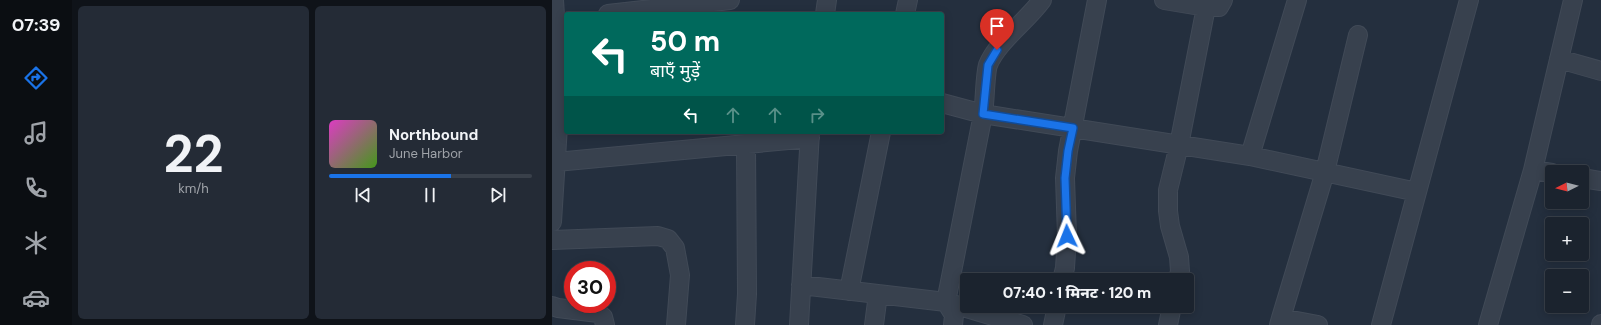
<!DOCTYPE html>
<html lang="hi">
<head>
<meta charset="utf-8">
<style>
  :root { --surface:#1b232e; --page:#242b36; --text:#f1f3f6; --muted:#a0a4aa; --line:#39404a; --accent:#1a73e8 }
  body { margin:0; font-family:"DM Sans","Noto Sans Devanagari",sans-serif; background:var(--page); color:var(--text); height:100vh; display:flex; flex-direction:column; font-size:15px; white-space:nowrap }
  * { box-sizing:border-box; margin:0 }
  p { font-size:13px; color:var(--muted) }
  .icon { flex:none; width:22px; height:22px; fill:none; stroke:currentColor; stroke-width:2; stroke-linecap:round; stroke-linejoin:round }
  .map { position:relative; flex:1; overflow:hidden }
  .drawer { display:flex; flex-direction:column; gap:6px; padding:6px; background:#0f1319; width:480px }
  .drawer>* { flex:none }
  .guide { position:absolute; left:12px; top:12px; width:380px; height:122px; border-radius:4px; box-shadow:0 2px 10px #0003,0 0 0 1px var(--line); background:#00695c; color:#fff; overflow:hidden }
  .needle { width:26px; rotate:264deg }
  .tools { position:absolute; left:993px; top:165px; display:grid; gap:8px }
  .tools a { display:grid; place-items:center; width:44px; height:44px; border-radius:4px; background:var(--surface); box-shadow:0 2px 10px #0003,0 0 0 1px var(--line); font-size:20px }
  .speed { position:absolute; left:12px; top:261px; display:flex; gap:8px; font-size:20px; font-weight:700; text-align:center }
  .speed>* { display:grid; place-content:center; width:52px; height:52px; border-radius:50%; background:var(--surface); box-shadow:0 2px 10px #0003,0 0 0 1px var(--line); line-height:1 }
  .speed .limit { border:6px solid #d22; background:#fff; color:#111 }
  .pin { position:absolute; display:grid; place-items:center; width:34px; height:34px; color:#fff; margin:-41px -17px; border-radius:50% 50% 50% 0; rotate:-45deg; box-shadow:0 0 4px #0007 }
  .pin .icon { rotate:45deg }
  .me { position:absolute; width:44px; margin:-22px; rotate:358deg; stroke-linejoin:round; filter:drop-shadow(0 0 3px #0008) }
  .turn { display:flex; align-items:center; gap:14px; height:84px; padding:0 20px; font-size:18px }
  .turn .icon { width:52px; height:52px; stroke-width:2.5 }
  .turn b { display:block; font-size:28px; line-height:34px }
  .lanes { display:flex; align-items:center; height:38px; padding:0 20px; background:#0003; justify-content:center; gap:20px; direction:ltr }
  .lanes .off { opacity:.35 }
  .drawer .card { flex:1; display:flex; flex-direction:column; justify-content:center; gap:6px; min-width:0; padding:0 14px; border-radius:6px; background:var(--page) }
  .drawer .dial { align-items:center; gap:0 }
  .dial b { font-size:52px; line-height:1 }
  .song { display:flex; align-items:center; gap:12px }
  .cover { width:48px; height:48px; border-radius:6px; background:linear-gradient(135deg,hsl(310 70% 55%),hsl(100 70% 35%)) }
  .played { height:4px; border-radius:2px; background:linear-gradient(90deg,var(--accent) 60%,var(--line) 60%) }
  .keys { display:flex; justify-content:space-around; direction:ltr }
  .drawer .tiles { flex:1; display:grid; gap:6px; grid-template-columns:repeat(2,1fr) }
  .trip { position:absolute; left:408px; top:273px; width:234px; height:40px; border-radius:4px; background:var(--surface); box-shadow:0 2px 10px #0003,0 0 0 1px var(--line); font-weight:800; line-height:40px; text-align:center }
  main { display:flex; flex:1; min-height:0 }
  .dock { display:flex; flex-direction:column; width:72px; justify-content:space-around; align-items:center; background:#0b0e12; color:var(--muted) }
  .dock .icon { width:28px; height:28px }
  .dock .selected { color:var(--accent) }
  .dock b { font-size:18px; color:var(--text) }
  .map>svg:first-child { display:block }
</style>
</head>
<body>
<main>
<nav class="dock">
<b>07:39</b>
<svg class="icon selected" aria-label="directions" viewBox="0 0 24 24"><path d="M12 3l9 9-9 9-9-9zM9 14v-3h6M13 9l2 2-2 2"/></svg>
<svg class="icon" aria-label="music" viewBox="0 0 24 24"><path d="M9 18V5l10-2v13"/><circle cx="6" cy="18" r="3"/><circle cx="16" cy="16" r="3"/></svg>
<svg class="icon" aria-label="phone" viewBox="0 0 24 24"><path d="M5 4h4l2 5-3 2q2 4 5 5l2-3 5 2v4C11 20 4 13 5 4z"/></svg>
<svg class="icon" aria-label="climate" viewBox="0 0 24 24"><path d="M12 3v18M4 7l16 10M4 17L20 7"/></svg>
<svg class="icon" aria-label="car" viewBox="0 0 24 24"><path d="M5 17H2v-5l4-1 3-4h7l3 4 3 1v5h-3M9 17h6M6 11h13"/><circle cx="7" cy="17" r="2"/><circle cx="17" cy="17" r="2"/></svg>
</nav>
<section class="drawer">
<div class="tiles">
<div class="card dial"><b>22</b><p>km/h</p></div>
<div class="card">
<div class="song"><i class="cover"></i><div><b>Northbound</b><p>June Harbor</p></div></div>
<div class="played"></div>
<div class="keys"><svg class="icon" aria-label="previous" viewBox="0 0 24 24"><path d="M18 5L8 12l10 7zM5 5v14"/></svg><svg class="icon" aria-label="pause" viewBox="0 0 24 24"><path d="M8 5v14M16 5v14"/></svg><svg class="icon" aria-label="next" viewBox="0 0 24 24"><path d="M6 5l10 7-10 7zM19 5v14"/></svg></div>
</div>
</div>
</section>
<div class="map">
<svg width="1049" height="325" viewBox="0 0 1049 325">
  <rect width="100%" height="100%" fill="#242f3e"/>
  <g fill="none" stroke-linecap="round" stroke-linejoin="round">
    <g stroke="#414a57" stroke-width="20">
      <path id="minor" d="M612 0 654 7 627 145 616 190V211L618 226 627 257 628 271 626 280
        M654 7H667L671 0
        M56 14 178 0
        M273 14 275 0
        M353 14 356 0
        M1007 59 1049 71
        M390 103 431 114C433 103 433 74 436 65 445 42 475 21 490 0
        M698 156 745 0
        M4 162 258 138
        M981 170 1021 0
        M1030 178 1049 181
        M0 222 8 94 2 0
        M0 240 106 236 116 239 123 248 128 275 124 325
        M510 280 513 268 515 236 513 178 516 151 545 0
        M249 285 394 302 471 325
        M297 291 329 132
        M0 306 6 308 46 313 51 317 53 325
        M729 318 773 172 806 35
        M193 325 195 294 194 144
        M247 325 258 132
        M322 325 326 294
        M401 325 402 315 394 302 431 114 698 156 865 192
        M501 325 505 306
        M616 325 620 306
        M727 325 729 318 766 325
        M829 325 917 0
        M936 325 981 170 1000 173
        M1049 325V324"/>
    </g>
    <use href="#minor" stroke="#38414e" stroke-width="18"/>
  </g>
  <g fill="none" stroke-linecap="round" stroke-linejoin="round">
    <g stroke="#114b97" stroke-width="10">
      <path id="route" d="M445 50 436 65 431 114 521 128 516 151 513 178 515 236"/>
    </g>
    <use href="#route" stroke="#1a73e8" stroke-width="7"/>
  </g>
</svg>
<div class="tools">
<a><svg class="needle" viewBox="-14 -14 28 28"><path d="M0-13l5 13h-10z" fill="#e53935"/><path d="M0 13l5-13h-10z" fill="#a0a4aa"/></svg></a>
<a>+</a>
<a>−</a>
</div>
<div class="speed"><div class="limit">30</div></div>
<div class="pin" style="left:445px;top:50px;background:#d93025"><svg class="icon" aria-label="arrive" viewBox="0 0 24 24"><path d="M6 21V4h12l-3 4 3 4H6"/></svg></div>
<svg class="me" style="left:515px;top:236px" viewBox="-20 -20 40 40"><path d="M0-17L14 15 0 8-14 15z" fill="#1a73e8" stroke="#fff" stroke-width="4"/></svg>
<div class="trip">07:40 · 1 मिनट · 120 m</div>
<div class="guide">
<div class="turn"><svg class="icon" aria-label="left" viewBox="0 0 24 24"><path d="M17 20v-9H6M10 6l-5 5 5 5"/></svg><div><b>50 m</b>बाएँ मुड़ें</div></div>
<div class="lanes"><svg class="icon" aria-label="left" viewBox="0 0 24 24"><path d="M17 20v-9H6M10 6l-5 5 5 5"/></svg><svg class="icon off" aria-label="ahead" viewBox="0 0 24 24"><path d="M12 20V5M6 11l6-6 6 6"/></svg><svg class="icon off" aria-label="ahead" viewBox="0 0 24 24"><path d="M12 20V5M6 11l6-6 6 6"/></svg><svg class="icon off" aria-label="right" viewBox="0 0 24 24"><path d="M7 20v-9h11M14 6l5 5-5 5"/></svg></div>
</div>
</div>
</main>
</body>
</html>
